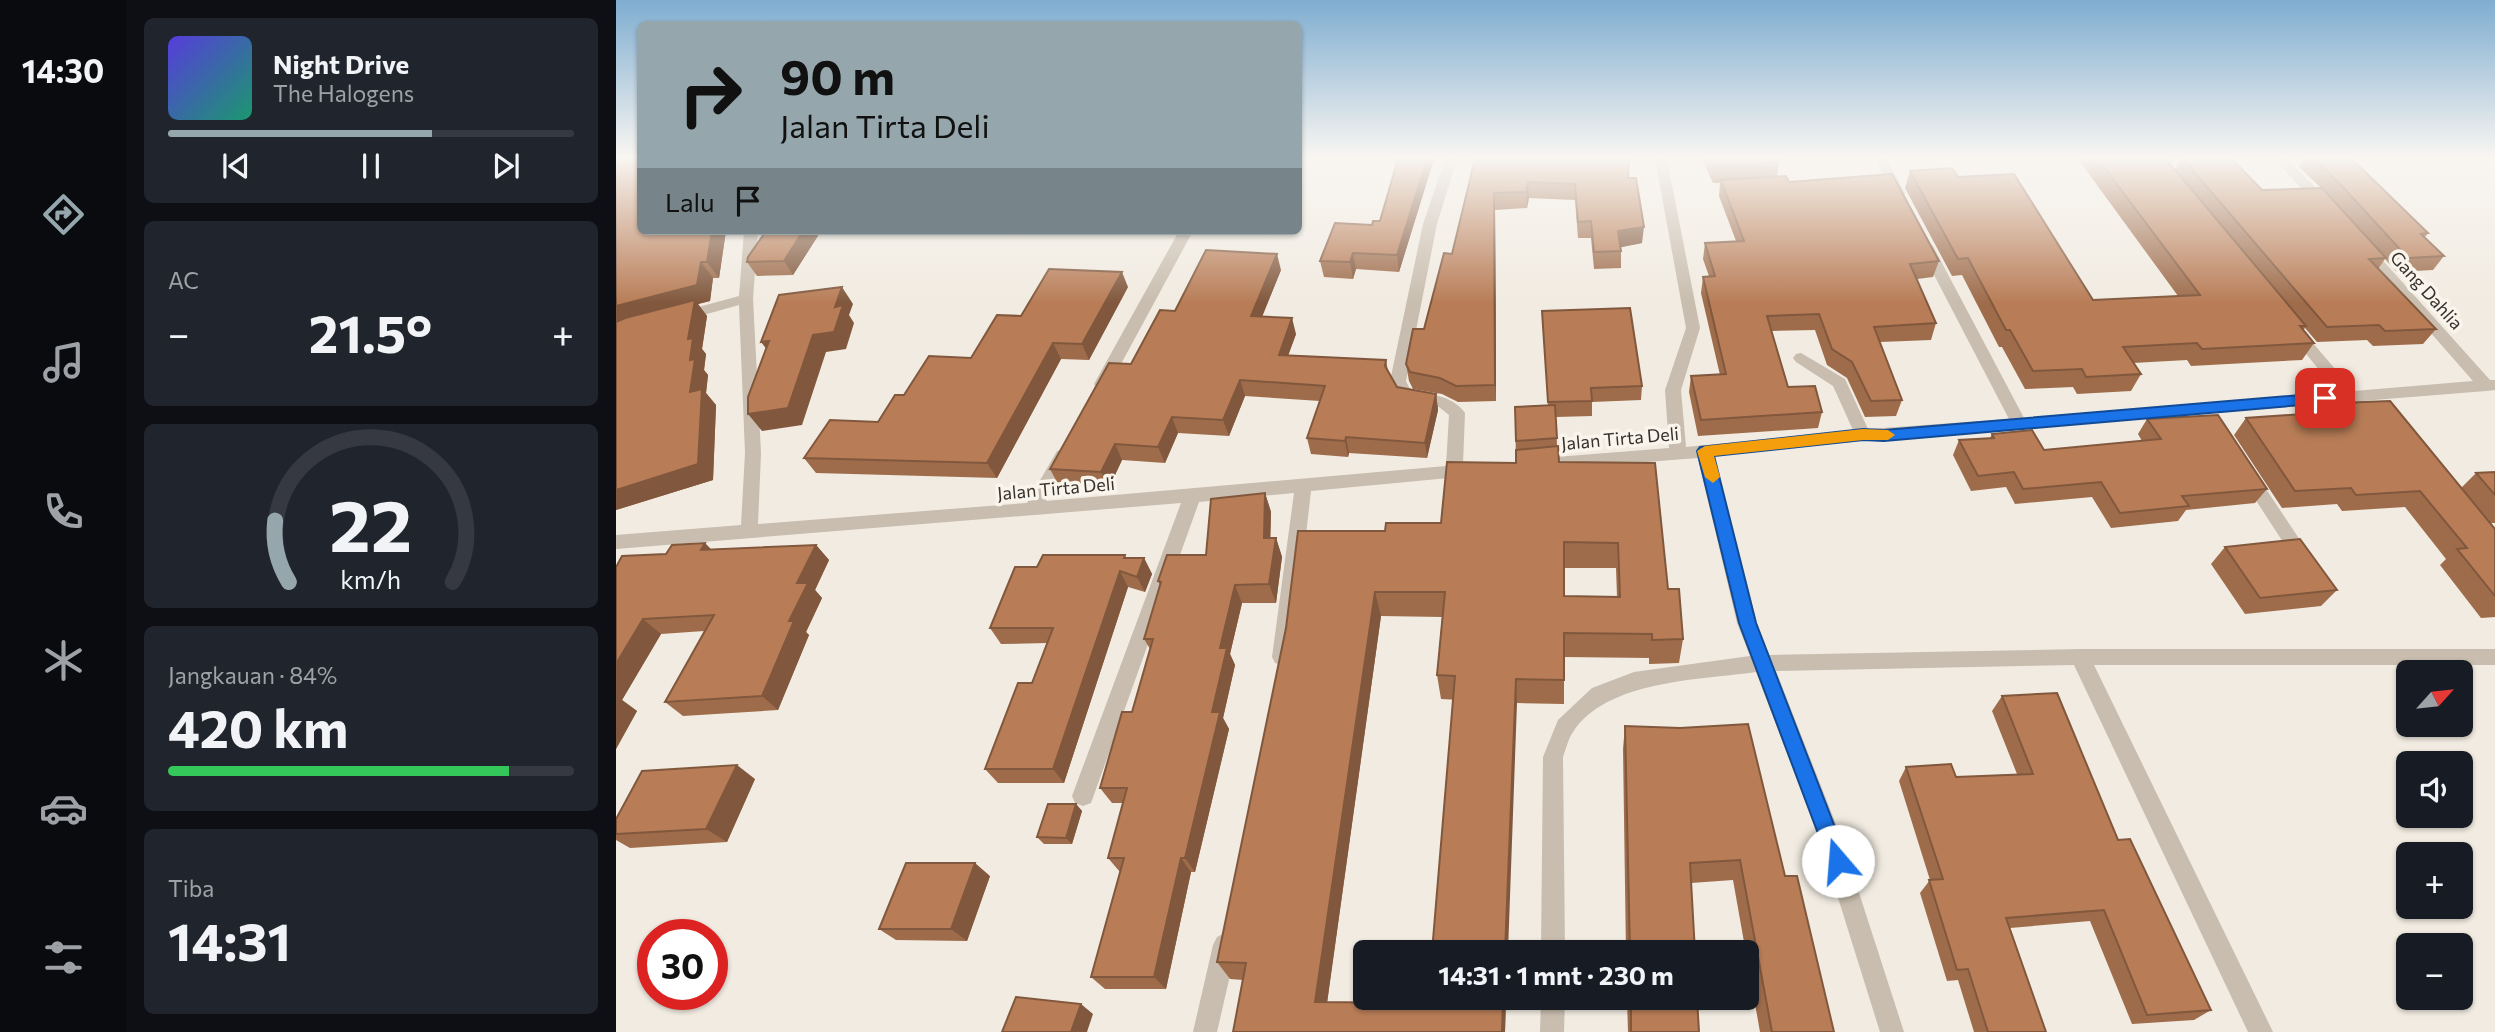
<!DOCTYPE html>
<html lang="id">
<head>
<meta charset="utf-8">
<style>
  :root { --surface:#171b24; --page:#20242c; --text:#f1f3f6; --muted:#9ea1a6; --line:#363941; --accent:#95a7ad }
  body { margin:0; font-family:Commissioner,sans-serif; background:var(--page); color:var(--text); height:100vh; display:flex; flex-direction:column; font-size:26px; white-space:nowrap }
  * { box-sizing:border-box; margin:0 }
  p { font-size:23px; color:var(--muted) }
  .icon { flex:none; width:38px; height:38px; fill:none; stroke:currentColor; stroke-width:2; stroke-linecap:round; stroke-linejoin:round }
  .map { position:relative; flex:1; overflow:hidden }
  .side { display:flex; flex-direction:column; gap:18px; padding:18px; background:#0d0f14; width:490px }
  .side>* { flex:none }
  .hud { position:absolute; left:21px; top:21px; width:665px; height:214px; border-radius:10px; box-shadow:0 2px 5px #0004; background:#95a7ad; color:#111; overflow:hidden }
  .needle { width:46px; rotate:63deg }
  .buttons { position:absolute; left:1780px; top:660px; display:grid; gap:14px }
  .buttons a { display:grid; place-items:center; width:77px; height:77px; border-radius:10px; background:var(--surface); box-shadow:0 2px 5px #0004; font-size:35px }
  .speed { position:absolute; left:21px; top:919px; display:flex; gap:14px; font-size:35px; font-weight:700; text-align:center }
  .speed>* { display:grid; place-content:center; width:91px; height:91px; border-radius:50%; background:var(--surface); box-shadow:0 2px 5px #0004; line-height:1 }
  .speed .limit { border:10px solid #d22; background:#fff; color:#111 }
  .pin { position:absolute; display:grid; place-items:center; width:60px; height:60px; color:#fff; margin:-30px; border-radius:14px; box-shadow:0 4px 10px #0006 }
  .me { position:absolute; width:77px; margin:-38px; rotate:342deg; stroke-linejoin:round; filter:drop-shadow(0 0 5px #0008) }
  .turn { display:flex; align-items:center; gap:24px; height:147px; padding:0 28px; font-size:32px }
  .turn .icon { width:91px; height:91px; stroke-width:2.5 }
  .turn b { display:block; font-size:49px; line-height:60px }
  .then { display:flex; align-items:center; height:66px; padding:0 28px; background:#0003; gap:14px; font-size:26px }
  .big { font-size:52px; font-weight:700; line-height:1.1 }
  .side .card { flex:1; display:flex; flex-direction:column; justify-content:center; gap:10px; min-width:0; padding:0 24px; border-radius:10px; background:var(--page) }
  .side .dial { align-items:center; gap:0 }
  .dial svg { height:182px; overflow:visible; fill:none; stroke:var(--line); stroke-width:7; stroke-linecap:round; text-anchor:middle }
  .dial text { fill:var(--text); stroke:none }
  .song { display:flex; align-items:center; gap:21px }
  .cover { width:84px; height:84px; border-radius:10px; background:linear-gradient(135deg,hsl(250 70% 55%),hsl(160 70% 35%)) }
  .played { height:7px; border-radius:4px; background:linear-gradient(90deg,var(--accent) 65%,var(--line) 65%) }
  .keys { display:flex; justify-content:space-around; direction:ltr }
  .heat { display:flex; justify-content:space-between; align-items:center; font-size:38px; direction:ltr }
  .charge { height:10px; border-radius:5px; background:linear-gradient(90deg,#34c759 84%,var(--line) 0) }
  .trip { position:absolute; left:737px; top:940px; width:406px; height:70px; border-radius:10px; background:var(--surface); box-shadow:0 2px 5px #0004; font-weight:700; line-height:70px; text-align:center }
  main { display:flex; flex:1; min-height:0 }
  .dock { display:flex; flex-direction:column; width:126px; justify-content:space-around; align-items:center; background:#090b0e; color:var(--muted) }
  .dock .icon { width:49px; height:49px }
  .dock .active { color:var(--accent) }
  .dock b { font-size:32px; color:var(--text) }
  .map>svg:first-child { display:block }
</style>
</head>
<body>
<main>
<nav class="dock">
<b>14:30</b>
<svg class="icon active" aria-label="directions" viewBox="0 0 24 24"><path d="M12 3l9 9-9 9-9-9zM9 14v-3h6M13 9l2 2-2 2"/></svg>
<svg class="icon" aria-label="music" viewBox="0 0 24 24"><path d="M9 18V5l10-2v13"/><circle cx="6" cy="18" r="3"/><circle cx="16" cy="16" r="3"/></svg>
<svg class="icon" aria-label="phone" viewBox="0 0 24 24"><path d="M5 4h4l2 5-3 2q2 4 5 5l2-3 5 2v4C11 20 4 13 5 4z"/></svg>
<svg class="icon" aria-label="climate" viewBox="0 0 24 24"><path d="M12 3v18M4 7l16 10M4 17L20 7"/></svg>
<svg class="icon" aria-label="car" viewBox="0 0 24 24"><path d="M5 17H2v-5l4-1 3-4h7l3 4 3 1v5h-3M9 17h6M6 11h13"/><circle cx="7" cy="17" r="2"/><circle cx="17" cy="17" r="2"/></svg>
<svg class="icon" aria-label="filters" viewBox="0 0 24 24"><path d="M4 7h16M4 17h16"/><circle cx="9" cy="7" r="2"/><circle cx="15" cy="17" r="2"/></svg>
</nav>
<section class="side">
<div class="card">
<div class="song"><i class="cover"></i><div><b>Night Drive</b><p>The Halogens</p></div></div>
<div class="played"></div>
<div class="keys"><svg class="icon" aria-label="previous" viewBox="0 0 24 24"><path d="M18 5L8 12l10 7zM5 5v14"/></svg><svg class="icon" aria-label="pause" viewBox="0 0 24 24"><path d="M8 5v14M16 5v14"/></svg><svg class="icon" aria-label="next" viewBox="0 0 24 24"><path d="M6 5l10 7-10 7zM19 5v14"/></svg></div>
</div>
<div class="card"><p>AC</p>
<div class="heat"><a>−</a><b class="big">21.5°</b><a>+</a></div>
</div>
<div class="card dial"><svg viewBox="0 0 100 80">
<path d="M14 69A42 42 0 1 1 86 69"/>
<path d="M14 69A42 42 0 0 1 8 42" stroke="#95a7ad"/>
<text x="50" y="56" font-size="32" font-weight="700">22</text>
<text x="50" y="72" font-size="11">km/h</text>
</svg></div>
<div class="card"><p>Jangkauan · 84%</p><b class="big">420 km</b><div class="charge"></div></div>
<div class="card"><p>Tiba</p><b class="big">14:31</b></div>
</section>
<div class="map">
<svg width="1879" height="1032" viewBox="0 0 1879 1032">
  <rect width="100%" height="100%" fill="#f1ebe1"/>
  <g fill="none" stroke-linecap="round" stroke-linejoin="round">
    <path fill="#c8bdae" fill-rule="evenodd" d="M829 159H841L821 224 790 381 795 391C816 395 836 395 849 413L847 464 860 466 862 470 854 476 695 491 676 657 673 663 666 665 659 663 656 657 678 493 583 502 475 803 467 806 459 803 456 796 565 503 0 549V535L125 525 129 453 123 305 66 321 59 316 61 313 123 296 128 231H142L137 299 145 453 142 524 411 503 441 451 447 449 455 455 430 501 830 466 833 415 823 407 784 400 774 381 807 224Z
      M1039 159H1051L1084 328 1065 390 1070 447 1237 430 1217 386 1180 362 1177 358 1180 354 1185 353 1229 379 1252 429 1393 419 1303 246 1310 242 1317 246 1408 418 1721 392 1674 334 1672 331 1679 326 1684 328 1738 391 1857 381 1743 251 1741 248 1748 244 1753 245 1874 380H1879V390L1870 391 1247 441 1099 456 1141 623 1153 655 1464 649H1879V665H1478L1657 1032H1632L1458 665 1160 671 1225 837 1288 1032H1264L1203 837 1140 672C1084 680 991 680 957 732 952 739 950 749 947 757L949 952H925L927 757 942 720 976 688 1018 672 1134 656 1121 623 1082 458 927 470 919 464 927 458 1053 448 1049 390 1070 328Z
      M1259 159H1271L1289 193 1288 196H1278Z
      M1658 159H1671L1713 201V207H1703Z
      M563 231H577L492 388H480L478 384Z
      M1632 469 1638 471 1694 555 1697 560 1694 565 1688 567 1682 565 1626 479 1624 475 1626 471Z
      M609 933 617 937 621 945 601 1032H577L597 945 601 937Z
      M925 998H949L948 1032H924Z"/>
  </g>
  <path fill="#9e6c4b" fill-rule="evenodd" d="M0 159 110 231 103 278H97L94 301 82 304 91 316 86 349 90 354 88 370 92 375 90 393 100 405 97 480 0 510Z
    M782 159H818L783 272 740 269 737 279 708 277 704 261 756 225 764 221Z
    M859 159 1012 178 1026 243 1005 247V268L978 269 975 238H962L959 200 913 198 911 208 879 210 880 401 842 402 826 394 797 389 793 381 790 364 808 329 836 254Z
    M1086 159H1162L1163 162 1161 176 1323 261 1317 277 1301 279 1320 323 1315 340 1264 342 1286 400 1280 416 1249 417 1231 378 1211 365 1199 330 1155 331 1172 387 1206 412 1202 428 1082 436 1073 392 1075 376 1104 375 1085 293 1087 277 1093 276 1087 259 1089 243 1120 241 1103 196 1104 183H1097Z
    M1462 159H1550L1559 170 1565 159H1616L1646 190 1705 188 1683 167 1687 159H1736L1812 233 1809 237 1828 256 1817 270 1781 272 1769 259 1762 269 1820 329 1807 344 1757 346 1751 340 1701 342 1689 328 1687 330 1698 343 1686 360 1575 366 1571 360 1517 363 1525 374 1515 391 1461 394 1457 387 1409 389 1386 347H1383L1346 275 1336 276 1289 188 1294 171 1342 177 1477 300 1562 296Z
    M150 231H205L177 275 141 276 131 262Z
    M665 270 646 316 680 334 672 355 770 360 772 371 781 387 820 394 822 410 811 458 733 453 732 457 695 454 691 438 704 401 629 396 613 436 562 433 549 463 506 460 493 488 442 484 434 469 515 364 559 311Z
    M512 287 473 360 445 359 381 478 200 473 188 458 262 422 288 395 355 358 405 316Z
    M926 311 1026 386 1025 400 976 402V416L940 417 941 446 943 462 1052 589 1067 639 1063 663 1033 664V658L948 657V704L901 703 825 699 821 675 826 617 765 616 711 1002 812 1003 813 998H890L889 1032H617L627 980 614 979 601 962 769 531 825 523 900 463 899 407 932 406ZM948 568H1000L1001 597 948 596Z
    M1723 403 1845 488 1860 473 1879 472V523H1874L1879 529V617L1865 618 1824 565 1830 559 1789 507 1726 511 1721 504 1666 508 1618 435 1630 418 1717 412Z
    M1531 419 1651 489 1639 503 1570 510 1562 521 1495 528 1476 497 1399 504 1390 487 1355 491 1337 455 1343 440 1374 438 1376 434 1428 450 1526 441 1522 434Z
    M649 493 655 512 654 538H660L666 557 660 603H626L614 654 619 665 607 718 613 729 579 872H575L550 989H489L475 977 504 872 492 858 507 803H496L484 788 516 712 534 649 528 639 544 585 542 581 590 555Z
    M200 545 213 560 199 590 206 598 190 632 193 635 162 710 67 716 49 702 88 631 45 634 6 700 21 711 0 749V567L50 554 96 549Z
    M1609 547 1721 590 1705 606 1629 614 1595 564Z
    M509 555 510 558H528L536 574 529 592 512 587 448 783H382L369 769 416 683 431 643 385 644 374 628 421 567Z
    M1386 696 1502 840 1595 1010 1578 1020 1516 1024 1474 921 1394 928 1430 1032H1358L1342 980 1331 981 1304 893 1314 880 1283 781 1290 767 1340 777 1401 774 1376 711Z
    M1009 726 1169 876 1218 1032H1144L1117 880 1075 883 1079 952H1010L1007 749Z
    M139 779 111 842 14 848 0 840V819Z
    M460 804 466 811 456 844H428L421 837Z
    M374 876 351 941 280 940 263 929Z
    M1011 998H1081L1083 1032H1012Z"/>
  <path fill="#81583d" d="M811 159H818L783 272 781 255Z
    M912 182 913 198 911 208 910 192Z
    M878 193 879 210 880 401 879 385Z
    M1028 227 1026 243 1001 248 1002 231Z
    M96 231H110L103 278 91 262Z
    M187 231H205L177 275 168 261Z
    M737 253 740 269 737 279 734 262Z
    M661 254 665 270 640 332 635 316Z
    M85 262 97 278 94 301 82 304 91 316 86 349 90 354 88 370 92 375 90 393 100 405 97 480 0 510V306Z
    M506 272 512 287 473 360 466 344Z
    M226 287 237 304 233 315 238 323 230 349 210 352 186 425 146 431 132 414 197 335 219 307Z
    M676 318 680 334 667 370 663 355Z
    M153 341 158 359 145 342Z
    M437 343 445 359 381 478 371 463Z
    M624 380 629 396 613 436 607 420Z
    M820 394 822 410 811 458 809 443Z
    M556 417 562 433 549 463 542 447Z
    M730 437 733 453 732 457 729 441Z
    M499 444 506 460 493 488 485 472Z
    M649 493 655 512 654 557 648 538Z
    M660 538 666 557 660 603 653 584Z
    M89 543 104 558 85 550Z
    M200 545 213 560 199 590 206 598 190 632 193 635 162 710 146 696 173 621 181 583Z
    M528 558 536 574 529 592 521 577Z
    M504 571 512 587 448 783 437 769Z
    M619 585 626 603 614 654 619 665 607 718 613 729 579 872 569 858 596 712 604 648Z
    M759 592 765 616 709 1018 699 1002Z
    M27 619 45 634 6 700 21 711 0 749V664Z
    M900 679 901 703 892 952H889Z
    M121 765 139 779 111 842 90 829Z
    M460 804 466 811 456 844 450 838Z
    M565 858 575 872 550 989 538 977Z
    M359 863 374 876 351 941 335 929Z
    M887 998H890L889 1032H886Z
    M465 1004 477 1014 471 1032H455Z"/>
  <path fill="#b87d57" stroke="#81583d" stroke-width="2" fill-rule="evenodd" d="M0 159H24V231H96L91 262H85L81 285 0 306Z
    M782 159H811L781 255 737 253 734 262 704 261 719 223 756 225 757 221H764Z
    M859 159H1013L1012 178H1020L1028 227 1002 231 1005 251 978 252 975 221 962 222 959 184 912 182 910 192 878 193 879 385 840 386 824 378 794 372 790 364 797 329H808L828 253 836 254Z
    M1096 159H1162L1163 162 1099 166Z
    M1482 159H1550L1690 326H1684L1698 343 1586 349 1581 343 1507 347 1525 374 1470 377 1466 369 1417 371 1394 330H1390L1352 258 1342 259 1294 171 1336 168 1342 177 1398 174 1477 300 1584 295Z
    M1567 159H1616L1646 190 1706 188 1770 258 1753 259 1820 329 1769 331 1763 325 1711 327Z
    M1698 159H1736L1812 233 1805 234 1828 256 1792 258 1726 186Z
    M1276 174 1323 261 1294 264 1320 323 1258 327 1286 400 1255 401 1236 362 1216 349 1203 314 1151 316 1172 387 1199 386 1206 412 1085 420 1075 376 1110 374 1087 277 1099 276 1089 243 1128 241 1105 180 1170 176 1173 182Z
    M150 231H187L168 261 131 262 132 257Z
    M590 250 661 254 635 316 676 318 663 355 770 360 769 366 781 387 820 394 809 443 730 437 729 441 691 438 709 386 624 380 607 420 556 417 542 447 499 444 485 472 434 469 493 363 515 364 544 310 559 311Z
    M433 269 506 272 466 344 437 343 371 463 188 458 214 420 262 422 279 395H288L313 356 355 358 381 315 405 316Z
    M226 287 219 307 227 305 218 332 197 335 172 408 132 414V397L153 341 145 342 163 295Z
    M79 300 72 339 77 338 74 360 79 359 74 392 86 389 82 464 0 490V322L9 318Z
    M1014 308 1026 386 975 388 976 401 932 402 926 311Z
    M1774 401 1879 529V596L1841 549 1851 548 1804 491 1740 495 1735 488 1679 491 1630 418 1729 411 1723 403Z
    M939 405 941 438 900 441 899 407Z
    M1602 415 1651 489 1566 496 1573 506 1504 513 1485 482 1407 489 1398 472 1362 476 1343 440 1378 438 1376 434 1416 430 1428 450 1545 439 1531 419Z
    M942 446 943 462 1039 463 1052 589H1063L1067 639 1036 640V634L948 633V680L900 679 889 952H816L839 676 821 675 829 592H759L699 1002 812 1003 813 998H887L886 1032H617L630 963 601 962 670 628 682 531H769L770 523H825L831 462 900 463V450ZM948 542 1002 543 1004 597 948 596Z
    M1879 472V495L1860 473Z
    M649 493 648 538H660L653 584 619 585 604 648H611L596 712H604L569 858H565L538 977H475L508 858H492L511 788H484L506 712H516L537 639H528L545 582 542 581 551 555H590L595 499Z
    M1684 539 1721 590 1644 598 1609 547Z
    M89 543 85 550 200 545 181 583H192L173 621H178L146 696 49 702 98 615 27 619 0 664V567L6 556 50 554 56 545Z
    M427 555H509L508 558H528L521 577 504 571 437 769H369L402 683H416L437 628H374L399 567H421Z
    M1441 693 1502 840 1514 839 1595 1010 1531 1015 1488 910 1390 918 1430 1032H1372L1352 969 1341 970 1313 880 1327 879 1290 767 1335 764 1340 777 1417 774 1386 696Z
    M1132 724 1169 876H1181L1218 1032H1156L1124 860 1074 863 1079 952H1014L1009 726 1064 728Z
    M121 765 90 829 0 834V819L26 771Z
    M432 804H460L450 838 421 837Z
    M290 863H359L335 929H263Z
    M400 997 465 1004 455 1032H386Z
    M1015 998H1081L1083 1032H1015Z"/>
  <linearGradient id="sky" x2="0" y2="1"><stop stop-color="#7fadd0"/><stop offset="0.52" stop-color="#f9f6f2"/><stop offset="1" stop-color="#f9f6f2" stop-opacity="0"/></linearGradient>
  <rect width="1879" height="303" fill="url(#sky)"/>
  <path fill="#1a73e8" stroke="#114b97" stroke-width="2" d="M1709 393 1716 398 1709 403 1268 441 1247 440 1098 456 1140 623 1232 861 1229 868 1222 871 1215 868 1123 623 1081 451 1084 447 1247 429 1268 430Z"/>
  <path fill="#f59e0b" d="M1247 429 1272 430 1279 435 1272 440H1247L1098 456 1104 477 1097 483 1089 477 1081 451 1089 446Z"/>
  <g text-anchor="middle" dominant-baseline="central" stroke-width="7" stroke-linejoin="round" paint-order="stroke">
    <g font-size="18" fill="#37312b" stroke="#f9f5ed">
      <text transform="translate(1811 290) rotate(48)">Gang Dahlia</text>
      <text transform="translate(1004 438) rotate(-5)">Jalan Tirta Deli</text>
      <text transform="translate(440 488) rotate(-5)">Jalan Tirta Deli</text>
    </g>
  </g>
</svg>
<div class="buttons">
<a><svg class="needle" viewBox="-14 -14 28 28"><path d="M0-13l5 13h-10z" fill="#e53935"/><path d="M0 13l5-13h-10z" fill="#9ea1a6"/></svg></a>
<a><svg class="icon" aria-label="sound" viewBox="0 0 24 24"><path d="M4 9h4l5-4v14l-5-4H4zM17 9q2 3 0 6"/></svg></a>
<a>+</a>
<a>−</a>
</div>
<div class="speed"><div class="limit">30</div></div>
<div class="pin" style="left:1709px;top:398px;background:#d93025"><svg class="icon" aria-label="arrive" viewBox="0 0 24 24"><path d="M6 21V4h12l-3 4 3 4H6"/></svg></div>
<svg class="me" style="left:1222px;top:861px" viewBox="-20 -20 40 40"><circle r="19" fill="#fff"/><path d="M0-13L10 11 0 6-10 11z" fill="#1a73e8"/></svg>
<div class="trip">14:31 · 1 mnt · 230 m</div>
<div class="hud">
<div class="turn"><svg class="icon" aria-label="right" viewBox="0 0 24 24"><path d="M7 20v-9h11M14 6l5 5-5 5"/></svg><div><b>90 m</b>Jalan Tirta Deli</div></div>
<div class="then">Lalu<svg class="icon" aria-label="arrive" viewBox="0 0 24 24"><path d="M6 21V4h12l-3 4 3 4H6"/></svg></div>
</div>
</div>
</main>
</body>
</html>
